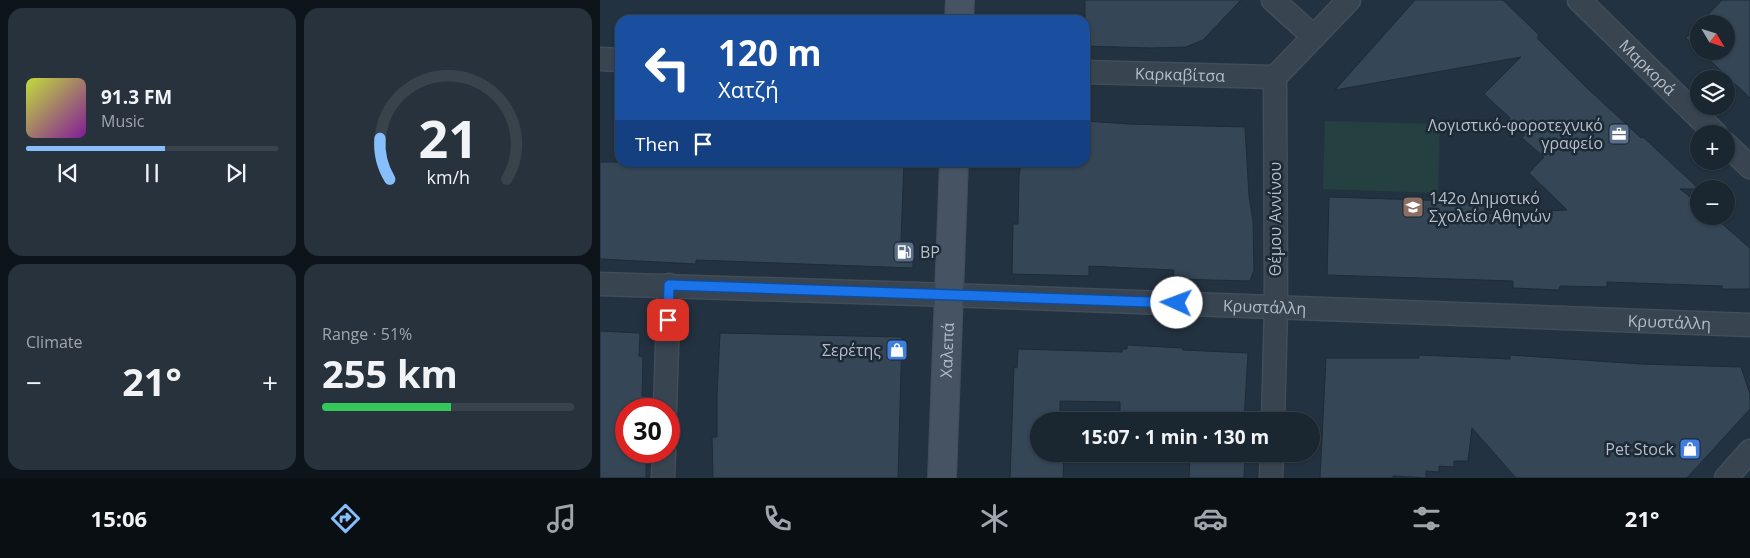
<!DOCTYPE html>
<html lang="en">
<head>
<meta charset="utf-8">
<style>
  :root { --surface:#1a2630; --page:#27323c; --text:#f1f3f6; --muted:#9fa5ab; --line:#38434c; --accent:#87befc }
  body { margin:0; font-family:"Open Sans",sans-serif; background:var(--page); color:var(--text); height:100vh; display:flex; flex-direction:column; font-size:19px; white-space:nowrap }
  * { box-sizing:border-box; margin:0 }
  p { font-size:16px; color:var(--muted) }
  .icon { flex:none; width:28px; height:28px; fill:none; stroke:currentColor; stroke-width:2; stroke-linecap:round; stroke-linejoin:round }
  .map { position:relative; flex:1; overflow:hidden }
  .side { display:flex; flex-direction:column; gap:8px; padding:8px; background:#0e151a; width:600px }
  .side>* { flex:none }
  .hud { position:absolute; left:15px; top:15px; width:475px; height:152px; border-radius:15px; box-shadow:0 1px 4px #0004,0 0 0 1px var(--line); background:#1a4fa0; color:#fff; overflow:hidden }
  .needle { width:32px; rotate:128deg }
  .buttons { position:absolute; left:1090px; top:15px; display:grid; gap:10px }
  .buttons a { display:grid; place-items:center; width:45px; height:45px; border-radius:50%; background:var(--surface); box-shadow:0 1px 4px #0004,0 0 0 1px var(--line); font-size:25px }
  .speed { position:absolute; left:15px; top:398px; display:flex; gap:10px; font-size:25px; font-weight:700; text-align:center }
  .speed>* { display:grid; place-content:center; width:65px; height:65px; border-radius:50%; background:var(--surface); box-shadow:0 1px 4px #0004,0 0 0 1px var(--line); line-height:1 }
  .speed .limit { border:8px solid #d22; background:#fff; color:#111 }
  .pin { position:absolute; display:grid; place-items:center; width:42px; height:42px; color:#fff; margin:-21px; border-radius:10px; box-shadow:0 2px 8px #0006 }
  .me { position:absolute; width:55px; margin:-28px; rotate:272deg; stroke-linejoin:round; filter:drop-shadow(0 0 4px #0008) }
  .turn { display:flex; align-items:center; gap:18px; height:105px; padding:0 20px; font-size:22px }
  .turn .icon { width:65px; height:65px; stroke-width:2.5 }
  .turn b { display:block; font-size:35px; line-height:42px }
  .then { display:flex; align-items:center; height:48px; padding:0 20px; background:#0003; gap:10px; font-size:19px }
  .big { font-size:38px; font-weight:700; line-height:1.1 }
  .side .widget { flex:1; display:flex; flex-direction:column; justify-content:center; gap:8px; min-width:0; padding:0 18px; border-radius:15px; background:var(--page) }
  .side .dial { align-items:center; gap:0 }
  .dial svg { height:130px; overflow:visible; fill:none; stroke:var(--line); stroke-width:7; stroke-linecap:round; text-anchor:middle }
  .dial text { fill:var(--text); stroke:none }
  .song { display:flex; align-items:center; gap:15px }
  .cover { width:60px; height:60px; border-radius:8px; background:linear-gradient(135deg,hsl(70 70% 55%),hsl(290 70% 35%)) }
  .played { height:5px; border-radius:2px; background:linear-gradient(90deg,var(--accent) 55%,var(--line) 55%) }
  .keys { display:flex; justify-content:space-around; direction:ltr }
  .heat { display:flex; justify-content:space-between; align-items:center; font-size:28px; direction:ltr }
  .charge { height:8px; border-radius:4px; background:linear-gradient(90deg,#34c759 51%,var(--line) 0) }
  .side .tiles { flex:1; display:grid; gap:8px; grid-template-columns:repeat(2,1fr) }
  .trip { position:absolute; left:430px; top:412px; width:290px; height:50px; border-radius:25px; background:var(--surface); box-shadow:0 1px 4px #0004,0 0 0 1px var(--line); font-weight:700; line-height:50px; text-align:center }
  .menu { display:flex; height:80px; justify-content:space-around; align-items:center; background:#0a0f13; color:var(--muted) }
  .menu .icon { width:35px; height:35px }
  .menu .selected { color:var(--accent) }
  .menu b { font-size:22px; color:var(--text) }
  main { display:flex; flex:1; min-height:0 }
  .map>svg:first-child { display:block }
</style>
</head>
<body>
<main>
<section class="side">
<div class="tiles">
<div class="widget">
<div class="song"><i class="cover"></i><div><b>91.3 FM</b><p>Music</p></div></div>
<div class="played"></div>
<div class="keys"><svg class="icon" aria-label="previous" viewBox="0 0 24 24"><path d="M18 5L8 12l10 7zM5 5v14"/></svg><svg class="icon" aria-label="pause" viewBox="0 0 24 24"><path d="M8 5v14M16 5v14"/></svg><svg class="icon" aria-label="next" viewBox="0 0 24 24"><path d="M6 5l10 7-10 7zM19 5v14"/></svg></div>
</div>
<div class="widget dial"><svg viewBox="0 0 100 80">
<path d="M14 69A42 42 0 1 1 86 69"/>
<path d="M14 69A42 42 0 0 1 8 44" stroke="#87befc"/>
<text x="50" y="56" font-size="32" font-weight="700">21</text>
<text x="50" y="72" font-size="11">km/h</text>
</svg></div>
<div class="widget"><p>Climate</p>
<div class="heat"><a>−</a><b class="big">21°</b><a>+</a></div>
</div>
<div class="widget"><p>Range · 51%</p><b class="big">255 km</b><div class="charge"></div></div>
</div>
</section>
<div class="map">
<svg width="1150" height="478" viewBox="0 0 1150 478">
  <rect width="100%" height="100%" fill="#233240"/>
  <path fill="#254041" d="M725 121 840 124 838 193 723 189Z"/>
  <path fill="#354656" stroke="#1f2b37" d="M485 0H641L603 40 586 47 551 48 485 46Z
    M815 0H903L939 35 937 38 987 88 1041 138 1043 137 1099 189H1080L1099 204V216H1113L1150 248V289H1122V286L1007 282V287L960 286 959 290 913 288V281L727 275 729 197 885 202V214L967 210 929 173 944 157 922 138 925 135 908 120 910 118 884 94 921 57 735 90Z
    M1122 0H1150V98L1100 51H1126V24H1099Z
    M1099 24V50L1086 38Z
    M485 121 528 124 645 127 649 196 653 221 654 270 650 281 573 279 574 270 489 266V276L412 274 413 224H418L419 175 421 162H485Z
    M0 162H304L301 241H313V268L96 260V264L0 259Z
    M0 331 40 333 39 356 43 357 42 396H47V409H26V451H46V478H0Z
    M120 333 302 337 298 478H113L112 437H117V395Z
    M527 345 583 348V350L648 353 644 421H520V402L460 401V421H439V454H464L463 478H410L414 367 417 368 418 349 522 352V349H527Z
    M819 355 910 359V355L1041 364 1141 367 1150 394V409L1087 478H916L872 428 868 461H854V467L839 466V472L826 471V478L793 476V478H720L726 358H819Z
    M590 454H645L644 478H589Z"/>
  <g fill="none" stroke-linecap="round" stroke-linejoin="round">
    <g stroke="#414d59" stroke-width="25">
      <g id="street">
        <path d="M673 0 714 37"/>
        <path id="s1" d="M979 0 1116 134"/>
        <path d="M0 59 20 60"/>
        <path id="s2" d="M485 72 675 77"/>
        <path d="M675 77 749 0"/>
        <path d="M1126 144 1150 167"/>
        <path id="s3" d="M0 284 349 295 1150 325"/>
        <path d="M65 409 69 285"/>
        <path d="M673 421 676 307 675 77"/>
        <path d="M63 478 64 451"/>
        <path d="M671 478 672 454"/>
        <path d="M1126 478 1150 451"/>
      </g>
    </g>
    <g stroke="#414d59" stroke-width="30">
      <g id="secondary">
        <path d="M359 20 360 0"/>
        <path id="s4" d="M342 478 354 162"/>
      </g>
    </g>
    <use href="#street" stroke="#384450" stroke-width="22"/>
    <use href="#secondary" stroke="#455363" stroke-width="28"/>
  </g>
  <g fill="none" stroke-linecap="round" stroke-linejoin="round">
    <g stroke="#114b97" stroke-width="12">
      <path id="route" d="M68 320 69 285 577 303"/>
    </g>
    <use href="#route" stroke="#1a73e8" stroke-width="9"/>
  </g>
  <defs>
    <g id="office-square" transform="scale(1.125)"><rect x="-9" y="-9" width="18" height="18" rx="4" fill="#5c6f8a" stroke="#1d2935"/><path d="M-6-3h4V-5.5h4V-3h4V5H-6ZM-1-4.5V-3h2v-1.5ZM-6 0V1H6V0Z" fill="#fff"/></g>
    <g id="school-square" transform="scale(1.125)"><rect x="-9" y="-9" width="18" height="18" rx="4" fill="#8d6e63" stroke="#1d2935"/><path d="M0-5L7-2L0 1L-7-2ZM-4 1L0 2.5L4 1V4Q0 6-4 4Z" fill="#fff"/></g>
    <g id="fuel-square" transform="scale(1.125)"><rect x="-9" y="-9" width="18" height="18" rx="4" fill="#5c6f8a" stroke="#1d2935"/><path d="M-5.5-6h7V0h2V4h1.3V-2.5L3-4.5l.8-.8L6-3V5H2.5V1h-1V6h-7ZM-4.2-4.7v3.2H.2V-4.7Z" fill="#fff"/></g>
    <g id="shop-square" transform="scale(1.125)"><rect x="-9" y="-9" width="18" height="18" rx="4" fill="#3f7fe0" stroke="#1d2935"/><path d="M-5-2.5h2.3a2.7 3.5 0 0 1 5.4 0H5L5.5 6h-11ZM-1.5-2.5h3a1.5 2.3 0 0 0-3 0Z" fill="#fff"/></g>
  </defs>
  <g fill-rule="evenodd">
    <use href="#office-square" x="1019" y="134"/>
    <use href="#school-square" x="813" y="207"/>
    <use href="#fuel-square" x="304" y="252"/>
    <use href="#shop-square" x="297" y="350"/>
    <use href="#shop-square" x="1090" y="449"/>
  </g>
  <g text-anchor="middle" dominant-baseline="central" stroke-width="5" stroke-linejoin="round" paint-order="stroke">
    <g font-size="16" fill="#b4beca" stroke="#1d2935">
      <text stroke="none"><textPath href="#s1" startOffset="96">Μαρκορά</textPath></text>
      <text stroke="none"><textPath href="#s2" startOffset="95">Καρκαβίτσα</textPath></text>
      <text transform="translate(675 219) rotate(-90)">Θέμου Αννίνου</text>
      <text stroke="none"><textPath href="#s3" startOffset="665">Κρυστάλλη</textPath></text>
      <text stroke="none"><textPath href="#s3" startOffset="1070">Κρυστάλλη</textPath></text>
      <text stroke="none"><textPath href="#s4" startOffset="128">Χαλεπά</textPath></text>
    </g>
    <g font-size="16" fill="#b4beca" stroke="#1d2935" text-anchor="end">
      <text x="1003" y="125">Λογιστικό-φοροτεχνικό<tspan x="1003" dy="18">γραφείο</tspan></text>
      <text x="829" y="198" text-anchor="start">142ο Δημοτικό<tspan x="829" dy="18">Σχολείο Αθηνών</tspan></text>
      <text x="320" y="252" text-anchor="start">BP</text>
      <text x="281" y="350">Σερέτης</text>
      <text x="1074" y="449">Pet Stock</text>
    </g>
  </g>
</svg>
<div class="buttons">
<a><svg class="needle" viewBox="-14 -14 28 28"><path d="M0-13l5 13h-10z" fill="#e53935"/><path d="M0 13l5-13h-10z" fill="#9fa5ab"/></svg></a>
<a><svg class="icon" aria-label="layers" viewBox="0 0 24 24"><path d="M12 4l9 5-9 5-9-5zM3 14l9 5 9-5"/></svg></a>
<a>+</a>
<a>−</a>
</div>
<div class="speed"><div class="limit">30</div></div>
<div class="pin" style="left:68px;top:320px;background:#d93025"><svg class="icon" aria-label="arrive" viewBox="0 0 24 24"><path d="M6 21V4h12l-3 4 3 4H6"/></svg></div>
<svg class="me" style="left:577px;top:303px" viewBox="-20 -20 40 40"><circle r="19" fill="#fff"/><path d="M0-13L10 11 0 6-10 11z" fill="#1a73e8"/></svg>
<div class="trip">15:07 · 1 min · 130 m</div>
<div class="hud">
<div class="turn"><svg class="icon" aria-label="left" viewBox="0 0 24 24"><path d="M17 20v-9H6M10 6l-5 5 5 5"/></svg><div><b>120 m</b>Χατζή</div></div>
<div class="then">Then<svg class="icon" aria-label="arrive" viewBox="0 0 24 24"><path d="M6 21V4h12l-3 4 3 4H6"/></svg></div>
</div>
</div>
</main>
<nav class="menu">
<b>15:06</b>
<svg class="icon selected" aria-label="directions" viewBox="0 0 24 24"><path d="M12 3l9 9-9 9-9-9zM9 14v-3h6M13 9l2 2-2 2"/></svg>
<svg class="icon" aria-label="music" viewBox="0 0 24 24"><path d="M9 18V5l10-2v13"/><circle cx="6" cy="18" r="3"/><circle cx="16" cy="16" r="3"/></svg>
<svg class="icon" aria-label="phone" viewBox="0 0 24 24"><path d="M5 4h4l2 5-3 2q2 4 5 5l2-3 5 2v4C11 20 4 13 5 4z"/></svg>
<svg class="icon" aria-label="climate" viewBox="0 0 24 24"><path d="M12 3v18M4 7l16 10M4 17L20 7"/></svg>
<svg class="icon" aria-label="car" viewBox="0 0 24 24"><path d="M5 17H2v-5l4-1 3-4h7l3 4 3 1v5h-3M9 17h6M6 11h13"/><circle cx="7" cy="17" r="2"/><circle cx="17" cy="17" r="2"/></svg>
<svg class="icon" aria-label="filters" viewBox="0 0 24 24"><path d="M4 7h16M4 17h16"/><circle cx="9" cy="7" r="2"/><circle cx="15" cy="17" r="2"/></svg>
<b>21°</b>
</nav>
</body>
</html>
